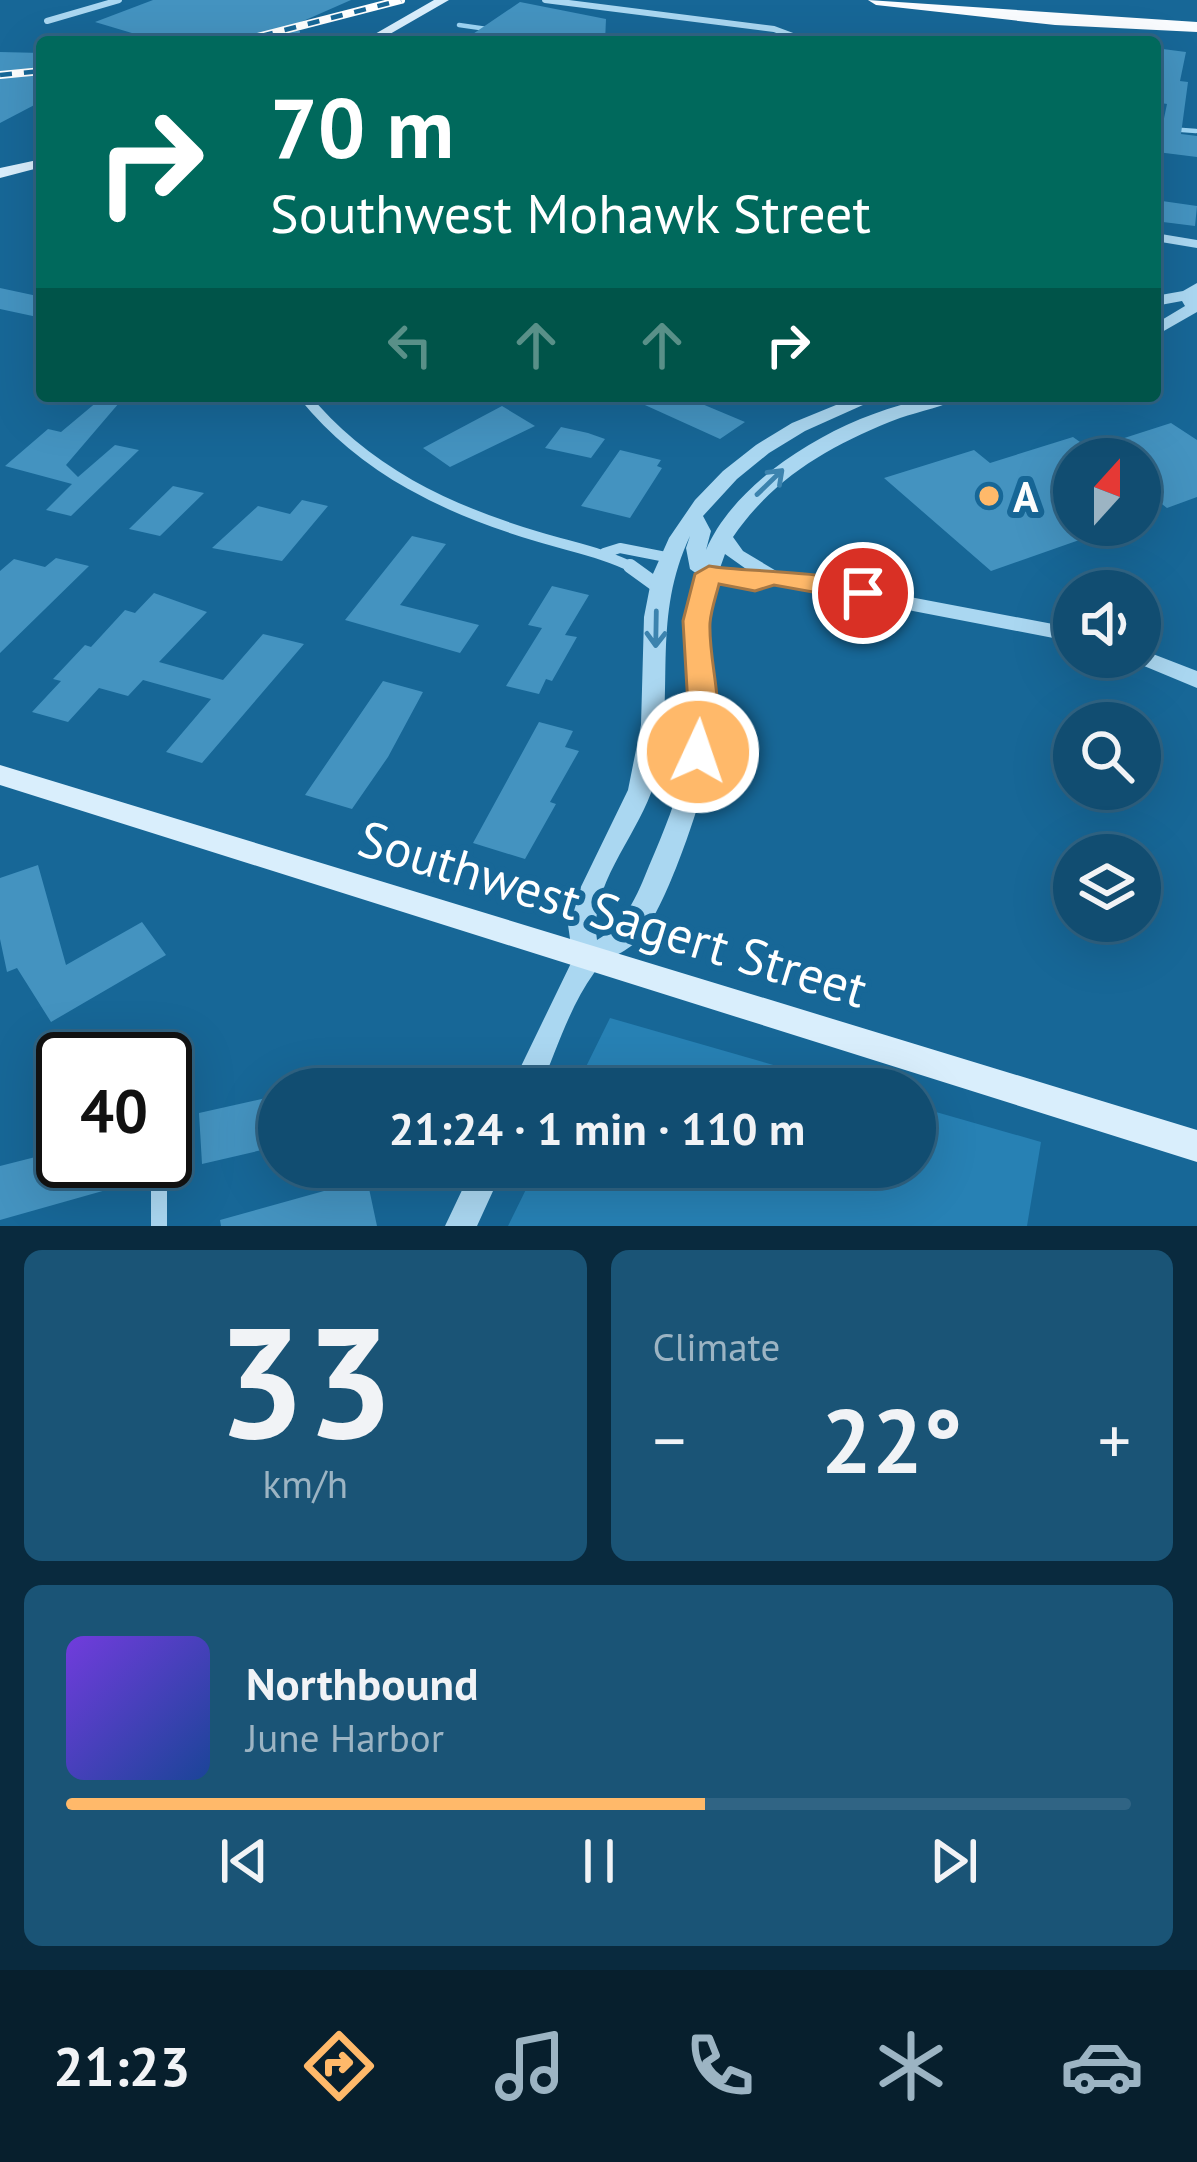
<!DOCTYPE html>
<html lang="en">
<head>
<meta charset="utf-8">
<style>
  :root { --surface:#114d71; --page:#1a5476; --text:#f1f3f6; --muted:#9cb4c3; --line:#306484; --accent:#ffb96a }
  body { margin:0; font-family:"PT Sans",sans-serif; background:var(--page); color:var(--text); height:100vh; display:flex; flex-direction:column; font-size:45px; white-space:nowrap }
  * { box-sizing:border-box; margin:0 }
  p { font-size:39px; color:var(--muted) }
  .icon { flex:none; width:66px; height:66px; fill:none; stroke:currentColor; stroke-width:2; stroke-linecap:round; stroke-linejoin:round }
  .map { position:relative; height:1226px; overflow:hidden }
  .details { display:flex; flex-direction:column; gap:24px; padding:24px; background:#092a3e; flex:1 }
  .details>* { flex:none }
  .guide { position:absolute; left:36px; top:36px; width:1125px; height:366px; border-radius:12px; box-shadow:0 12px 48px #0002,0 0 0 3px var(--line); background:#00695c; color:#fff; overflow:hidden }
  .needle { width:78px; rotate:21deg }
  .controls { position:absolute; left:1053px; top:438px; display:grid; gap:24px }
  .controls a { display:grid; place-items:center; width:108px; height:108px; border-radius:50%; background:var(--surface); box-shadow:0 12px 48px #0002,0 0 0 3px var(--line); font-size:60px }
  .speed { position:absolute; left:36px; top:1032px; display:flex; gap:24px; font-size:60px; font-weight:700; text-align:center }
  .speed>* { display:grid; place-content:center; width:156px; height:156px; border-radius:50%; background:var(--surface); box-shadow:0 12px 48px #0002,0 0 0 3px var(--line); line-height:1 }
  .speed .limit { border:6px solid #111; border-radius:18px; background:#fff; color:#111 }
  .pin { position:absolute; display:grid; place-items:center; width:102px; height:102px; color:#fff; margin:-51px; border:6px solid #fff; border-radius:50%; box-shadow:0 3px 12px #0007 }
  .me { position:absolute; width:132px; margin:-66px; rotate:3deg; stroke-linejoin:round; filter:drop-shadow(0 0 9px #0008) }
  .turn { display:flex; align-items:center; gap:42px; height:252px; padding:0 36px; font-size:54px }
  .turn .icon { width:156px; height:156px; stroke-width:2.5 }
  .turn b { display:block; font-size:84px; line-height:102px }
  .lanes { display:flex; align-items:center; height:114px; padding:0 36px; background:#0003; justify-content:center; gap:60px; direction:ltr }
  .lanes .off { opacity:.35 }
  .big { font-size:90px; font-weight:600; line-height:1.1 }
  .details .card { flex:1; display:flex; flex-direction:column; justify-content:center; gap:18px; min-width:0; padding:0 42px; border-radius:18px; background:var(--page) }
  .details .dial { align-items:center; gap:0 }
  .dial b { font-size:156px; line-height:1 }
  .song { display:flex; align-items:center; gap:36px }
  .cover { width:144px; height:144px; border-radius:18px; background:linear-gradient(135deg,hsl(260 70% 55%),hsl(220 70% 35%)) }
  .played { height:12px; border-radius:6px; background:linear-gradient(90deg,var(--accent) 60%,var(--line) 60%) }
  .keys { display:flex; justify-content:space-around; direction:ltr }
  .heat { display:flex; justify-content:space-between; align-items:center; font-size:66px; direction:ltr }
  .details .tiles { flex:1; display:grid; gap:24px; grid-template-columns:1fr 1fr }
  .card:last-child { grid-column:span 2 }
  .trip { position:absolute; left:258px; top:1068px; width:678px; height:120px; border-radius:60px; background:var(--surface); box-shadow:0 12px 48px #0002,0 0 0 3px var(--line); font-weight:600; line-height:120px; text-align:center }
  .dock { display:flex; height:192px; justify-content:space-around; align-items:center; background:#071f2d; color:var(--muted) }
  .dock .icon { width:84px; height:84px }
  .dock .on { color:var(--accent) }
  .dock b { font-size:54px; color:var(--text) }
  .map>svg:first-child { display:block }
</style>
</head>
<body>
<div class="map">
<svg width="1197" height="1226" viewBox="0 0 1197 1226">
  <rect width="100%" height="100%" fill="#176797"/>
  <path fill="#2781b4" d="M610 1018 857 1089H575Z
    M915 1106 1041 1142 1027 1226H508L537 1167H915Z"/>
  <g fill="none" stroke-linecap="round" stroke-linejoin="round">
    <path stroke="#9dd5f4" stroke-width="4.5" d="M459 25 487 29
      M1155 128 1196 131"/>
  </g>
  <path fill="#4493c0" d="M153 0H351L285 29 300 31 299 42H162L95 22Z
    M520 2 606 19 605 42H461Z
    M1155 48 1186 52 1180 81 1188 82 1181 134 1197 136V157L1157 152 1167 104 1155 102Z
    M0 52 42 53V101L0 123Z
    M1155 200 1197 206 1195 226 1155 221Z
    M0 288 42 297V318L0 309Z
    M104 396H125L66 465 78 477 115 445 139 450 71 516 46 510 72 484 5 466 48 429 61 432Z
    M625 396H683L745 422 720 439Z
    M502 406 535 426 450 467 423 448Z
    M1171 423 1197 440V497L1167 508 1149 494 1140 497V459H1074V529L1085 538 991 571 884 478 974 450 990 463 1073 437 1090 449Z
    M561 427 588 433 605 439 591 458 545 448Z
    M620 450 661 460 657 466 662 468 630 518 581 506Z
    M173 486 204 493 160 536 129 529Z
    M302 500 328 506 282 561 212 548 258 506 290 514Z
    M412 536 446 544 400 605 479 625 460 653 345 620Z
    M56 558 89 566 0 653V571L14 559 45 567Z
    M552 586 589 595 565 635 577 637 552 681 546 679 539 694 506 686 542 628 528 625Z
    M154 593 207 612 159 662 223 680 263 634 304 644 202 763 166 752 211 699 143 680 128 696 99 688 68 722 32 712 61 681 53 679 85 645 91 647 125 610 135 613Z
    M383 681 423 692 388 757 352 809 305 795Z
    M539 722 573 731 565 747 579 751 550 802 556 804 525 859 473 843Z
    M38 865 66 965 142 922 166 955 51 1022 17 968 7 972 0 939V878Z
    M279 1095V1146L202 1164 199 1113Z
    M63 1150V1161H137L138 1181 0 1220V1166Z
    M367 1179 377 1226H221L220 1220Z"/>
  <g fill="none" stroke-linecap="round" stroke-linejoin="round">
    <path stroke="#aad7f1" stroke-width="6" d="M545 0 774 29 809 42
      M47 21 119 0"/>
    <path stroke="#aad7f1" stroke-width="10" d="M304 396C365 471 448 510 539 537 572 547 605 553 636 569
      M604 553 620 548 671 558"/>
    <path stroke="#aad7f1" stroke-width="14" d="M630 566 659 587"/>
    <path stroke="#aad7f1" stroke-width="16" d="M159 1161V1226"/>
    <path fill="#aad7f1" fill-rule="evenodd" d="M1155 233 1197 240V248L1155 241Z
      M1197 283V312L1155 336V324L1185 306 1182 301 1155 306V296L1183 291Z
      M858 396H883L805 431 769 453 737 479 703 516 711 531 706 550C741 467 874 396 962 396 945 407 920 411 900 418 832 444 774 477 733 537L743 551 778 572 1074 628V642L773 584 755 589 715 579C693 647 722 720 703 789 692 827 664 911 638 940 625 954 605 957 594 973 570 1006 556 1051 540 1089H510L573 959 568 925 575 899 628 790 641 725 644 617 652 576 669 538 695 500 723 471 756 445 792 423ZM690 536 686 548 690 569 697 574C676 627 691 686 687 741 684 785 666 826 649 866 637 896 626 923 597 940 588 885 639 835 654 784 678 698 649 623 690 536ZM725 554 756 576 720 568Z
      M1140 649 1197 671V688L1132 661 1130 657H1140Z
      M473 1167H504L477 1226H445Z"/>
    <path fill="#d9eefc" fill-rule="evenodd" d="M434 0H449L376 42H361Z
      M42 159V167L0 178V168Z
      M0 765 1197 1130V1162L0 785Z"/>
    <path fill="#fafcff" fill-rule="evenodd" d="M868 0 1197 22V32L1055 25 876 5Z"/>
    <g stroke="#fff" stroke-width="8">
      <path id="rail" d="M238 42 401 0
        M0 75 42 71"/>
    </g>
    <use href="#rail" stroke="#176797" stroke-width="4.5" stroke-dasharray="12" stroke-linecap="butt"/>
  </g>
  <defs><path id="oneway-shaft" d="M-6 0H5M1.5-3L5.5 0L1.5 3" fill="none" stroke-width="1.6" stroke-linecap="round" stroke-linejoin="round" transform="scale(3)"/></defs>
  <g stroke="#3c83ae">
    <use href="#oneway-shaft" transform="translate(770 482) rotate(-44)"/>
    <use href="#oneway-shaft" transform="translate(656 629) rotate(91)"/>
  </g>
  <path fill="#ffb96a" stroke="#a67845" stroke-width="3" d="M709 566C744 573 854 569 876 593L863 601 774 585 755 591 719 584C716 596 711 610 710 623 708 666 730 719 709 760H688L683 752 688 706 683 621 695 574Z"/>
  <circle fill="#ffb96a" stroke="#176797" stroke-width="4.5" cx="989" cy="496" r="12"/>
  <g text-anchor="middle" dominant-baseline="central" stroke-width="12" stroke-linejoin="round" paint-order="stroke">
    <g font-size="42" font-weight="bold" fill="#fff" stroke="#176797" text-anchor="start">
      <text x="1013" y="496">A</text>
    </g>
    <g font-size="51" fill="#fff" stroke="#176797">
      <text transform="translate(613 913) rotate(17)">Southwest Sagert Street</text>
    </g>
  </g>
</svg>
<div class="controls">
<a><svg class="needle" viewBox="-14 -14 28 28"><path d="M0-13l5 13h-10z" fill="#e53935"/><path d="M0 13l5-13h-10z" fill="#9cb4c3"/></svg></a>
<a><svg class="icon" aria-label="sound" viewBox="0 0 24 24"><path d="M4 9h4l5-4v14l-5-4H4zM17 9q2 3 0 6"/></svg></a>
<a><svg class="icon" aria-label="search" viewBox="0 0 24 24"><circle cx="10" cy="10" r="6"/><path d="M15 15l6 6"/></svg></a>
<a><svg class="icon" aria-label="layers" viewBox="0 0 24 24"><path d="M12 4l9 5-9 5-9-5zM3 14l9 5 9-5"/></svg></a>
</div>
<div class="speed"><div class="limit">40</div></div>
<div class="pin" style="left:863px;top:593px;background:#d93025"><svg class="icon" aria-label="arrive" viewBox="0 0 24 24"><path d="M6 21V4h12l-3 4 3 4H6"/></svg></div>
<svg class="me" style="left:698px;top:752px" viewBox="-20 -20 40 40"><circle r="17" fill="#ffb96a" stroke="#fff" stroke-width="3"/><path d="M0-11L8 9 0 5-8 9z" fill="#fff"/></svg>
<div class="trip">21:24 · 1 min · 110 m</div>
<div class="guide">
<div class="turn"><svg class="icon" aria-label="right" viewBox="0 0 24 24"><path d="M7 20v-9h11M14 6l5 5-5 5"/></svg><div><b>70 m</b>Southwest Mohawk Street</div></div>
<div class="lanes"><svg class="icon off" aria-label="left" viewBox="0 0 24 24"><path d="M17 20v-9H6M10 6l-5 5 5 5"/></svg><svg class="icon off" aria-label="ahead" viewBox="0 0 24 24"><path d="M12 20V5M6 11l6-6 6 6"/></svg><svg class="icon off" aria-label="ahead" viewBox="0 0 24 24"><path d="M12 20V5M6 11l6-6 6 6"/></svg><svg class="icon" aria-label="right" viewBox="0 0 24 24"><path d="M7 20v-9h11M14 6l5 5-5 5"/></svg></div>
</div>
</div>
<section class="details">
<div class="tiles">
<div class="card dial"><b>33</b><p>km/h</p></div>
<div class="card"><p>Climate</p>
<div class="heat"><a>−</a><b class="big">22°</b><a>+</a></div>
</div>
<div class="card">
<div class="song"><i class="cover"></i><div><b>Northbound</b><p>June Harbor</p></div></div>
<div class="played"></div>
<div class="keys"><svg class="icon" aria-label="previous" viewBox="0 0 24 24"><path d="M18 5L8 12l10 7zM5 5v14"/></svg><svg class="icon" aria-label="pause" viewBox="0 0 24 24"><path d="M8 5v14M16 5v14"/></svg><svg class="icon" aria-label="next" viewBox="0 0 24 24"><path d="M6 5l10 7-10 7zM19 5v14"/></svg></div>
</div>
</div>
</section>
<nav class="dock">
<b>21:23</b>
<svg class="icon on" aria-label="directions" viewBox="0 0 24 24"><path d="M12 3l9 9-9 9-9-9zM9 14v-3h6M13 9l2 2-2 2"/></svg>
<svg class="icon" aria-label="music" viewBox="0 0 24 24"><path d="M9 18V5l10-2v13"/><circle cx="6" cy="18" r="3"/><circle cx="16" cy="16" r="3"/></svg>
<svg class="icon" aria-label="phone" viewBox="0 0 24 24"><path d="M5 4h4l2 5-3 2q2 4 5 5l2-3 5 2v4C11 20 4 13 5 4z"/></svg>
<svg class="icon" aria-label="climate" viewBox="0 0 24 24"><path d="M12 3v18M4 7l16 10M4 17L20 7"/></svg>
<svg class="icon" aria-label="car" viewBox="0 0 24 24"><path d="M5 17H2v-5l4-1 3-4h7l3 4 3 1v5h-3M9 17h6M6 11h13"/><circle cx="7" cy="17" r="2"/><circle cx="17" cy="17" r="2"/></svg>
</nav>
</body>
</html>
